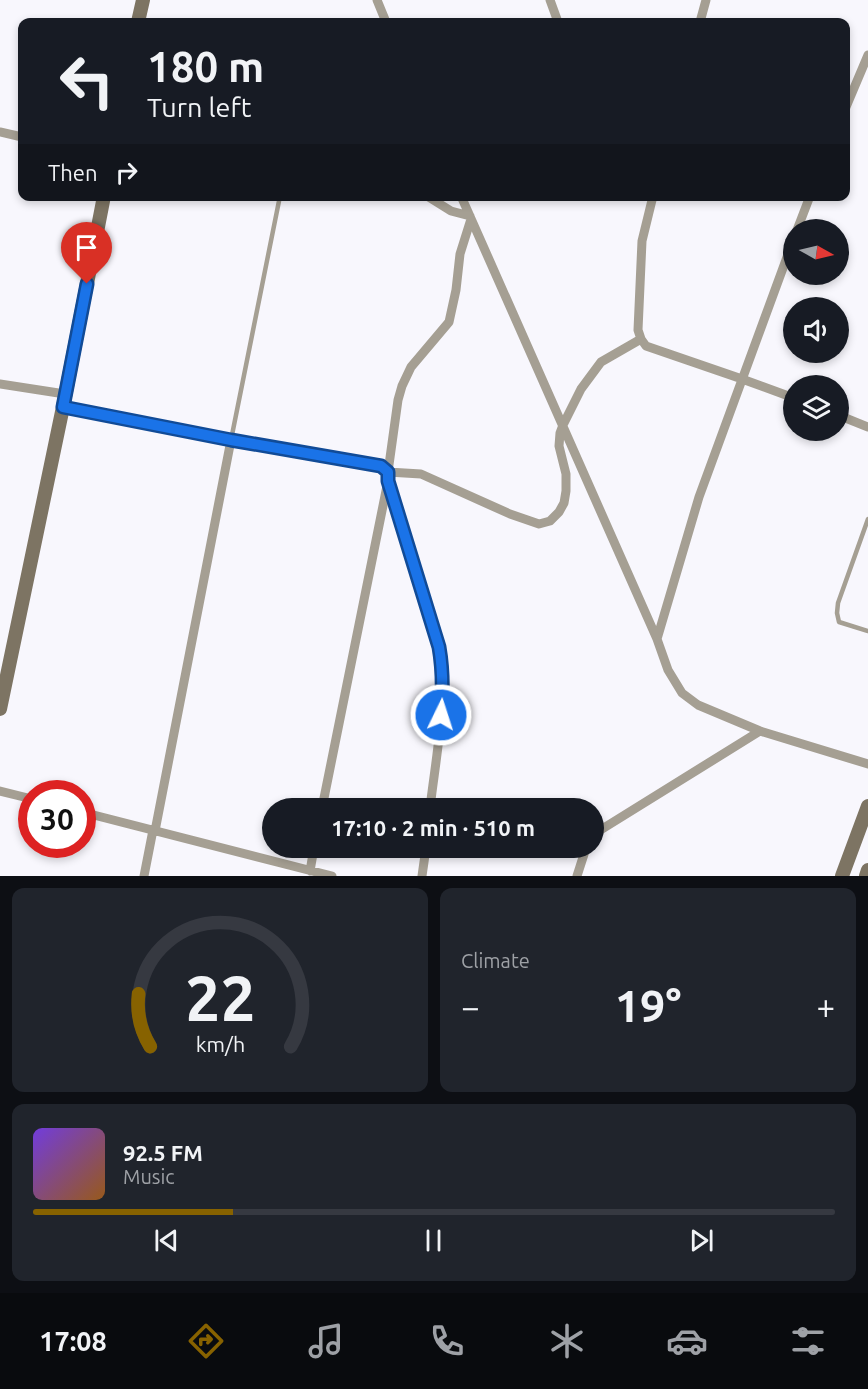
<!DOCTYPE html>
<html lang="en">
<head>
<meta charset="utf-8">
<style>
  :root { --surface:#171b24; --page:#20242c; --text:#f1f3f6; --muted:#9ea1a6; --line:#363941; --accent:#876200 }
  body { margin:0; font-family:Ubuntu,sans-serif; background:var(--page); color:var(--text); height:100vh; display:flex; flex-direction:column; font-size:22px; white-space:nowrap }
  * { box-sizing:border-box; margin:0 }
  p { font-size:20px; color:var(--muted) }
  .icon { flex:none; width:33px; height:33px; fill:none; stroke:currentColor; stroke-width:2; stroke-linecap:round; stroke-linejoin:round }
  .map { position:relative; height:876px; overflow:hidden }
  .panel { display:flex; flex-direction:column; gap:12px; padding:12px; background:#0d0f14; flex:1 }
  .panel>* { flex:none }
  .top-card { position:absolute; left:18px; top:18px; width:832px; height:183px; border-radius:12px; box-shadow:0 3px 9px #0003; background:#171b24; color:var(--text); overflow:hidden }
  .needle { width:39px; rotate:98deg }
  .fabs { position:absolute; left:783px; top:219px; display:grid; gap:12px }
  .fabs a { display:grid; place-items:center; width:66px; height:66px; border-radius:50%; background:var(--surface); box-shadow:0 3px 9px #0003; font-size:30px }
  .speed { position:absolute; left:18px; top:780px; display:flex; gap:12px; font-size:30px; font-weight:700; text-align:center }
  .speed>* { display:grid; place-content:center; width:78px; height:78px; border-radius:50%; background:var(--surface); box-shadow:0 3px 9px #0003; line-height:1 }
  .speed .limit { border:9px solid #d22; background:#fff; color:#111 }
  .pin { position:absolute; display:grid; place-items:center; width:51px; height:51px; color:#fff; margin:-62px -26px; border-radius:50% 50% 50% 0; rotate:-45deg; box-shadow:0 0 6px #0007 }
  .pin .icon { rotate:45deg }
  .me { position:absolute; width:66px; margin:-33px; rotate:4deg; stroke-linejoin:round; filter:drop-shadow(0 0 4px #0008) }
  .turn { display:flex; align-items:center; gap:21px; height:126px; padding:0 30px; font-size:27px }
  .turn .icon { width:78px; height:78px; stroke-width:2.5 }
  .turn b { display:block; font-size:42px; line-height:51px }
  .then { display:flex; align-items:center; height:57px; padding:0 30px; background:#0003; gap:12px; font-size:22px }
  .big { font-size:45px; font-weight:600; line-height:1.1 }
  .panel .card { flex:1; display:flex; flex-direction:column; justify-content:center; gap:9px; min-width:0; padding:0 21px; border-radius:12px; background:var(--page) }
  .panel .dial { align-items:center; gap:0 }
  .dial svg { height:156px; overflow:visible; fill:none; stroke:var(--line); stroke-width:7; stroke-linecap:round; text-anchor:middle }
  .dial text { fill:var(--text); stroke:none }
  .song { display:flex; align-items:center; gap:18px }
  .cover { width:72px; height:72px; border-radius:9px; background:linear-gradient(135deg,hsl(260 70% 55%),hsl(30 70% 35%)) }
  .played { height:6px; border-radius:3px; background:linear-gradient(90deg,var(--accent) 25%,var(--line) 25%) }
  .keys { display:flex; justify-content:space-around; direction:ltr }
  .heat { display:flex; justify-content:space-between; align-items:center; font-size:33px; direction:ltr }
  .panel .tiles { flex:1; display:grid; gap:12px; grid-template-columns:1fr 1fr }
  .card:last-child { grid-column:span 2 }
  .trip { position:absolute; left:262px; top:798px; width:342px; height:60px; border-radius:30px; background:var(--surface); box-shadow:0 3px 9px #0003; font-weight:600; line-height:60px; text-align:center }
  .tabs { display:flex; height:96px; justify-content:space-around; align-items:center; background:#090b0e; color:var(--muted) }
  .tabs .icon { width:42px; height:42px }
  .tabs .current { color:var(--accent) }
  .tabs b { font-size:27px; color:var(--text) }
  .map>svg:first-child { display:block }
</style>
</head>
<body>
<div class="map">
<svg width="868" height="876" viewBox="0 0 868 876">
  <rect width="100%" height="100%" fill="#f8f7fd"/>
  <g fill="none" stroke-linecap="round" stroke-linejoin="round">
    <path stroke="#a59f93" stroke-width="4.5" d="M231 440 279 201 278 196
      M868 519 838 603 837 613 839 622 868 631"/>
    <path stroke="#a59f93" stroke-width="9" d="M377 0 386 22
      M550 0 558 22
      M700 22 706 0
      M846 107 868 55
      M0 132 22 137
      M427 196 451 211 470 216
      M461 196 657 639 668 670 682 693 698 705 760 731 868 764
      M653 196 642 241 638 330 641 339 646 346 742 379 794 398
      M471 219 460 254 456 290 449 322 411 367 402 386 398 400 388 472 421 474 510 514 539 524 550 521 559 512 564 503 566 491V474L559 446 560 433 563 425 581 389 601 362 641 339
      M797 230 810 196
      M0 384 65 394
      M63 407 231 440 381 466 388 472V481L322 808
      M838 415 868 427
      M389 483 439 647C448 699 436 756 430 808
      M657 639 699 497 794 238
      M0 791 32 799
      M82 812 332 876
      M155 831 231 440
      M594 834 760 731
      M310 871 314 848
      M144 876 153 830
      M422 876 426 848
      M577 876 586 848"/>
    <path stroke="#7d7463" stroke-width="14" d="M138 22 143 0
      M0 709 63 407 104 196
      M842 876 868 806
      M866 876 868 870"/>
  </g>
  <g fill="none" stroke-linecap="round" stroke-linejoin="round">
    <g stroke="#114b97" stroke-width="15">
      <path id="route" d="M87 284 63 407 231 440 381 466 388 472V481L439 647C443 670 443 692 441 715"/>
    </g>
    <use href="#route" stroke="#1a73e8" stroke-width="10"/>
  </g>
</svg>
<div class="fabs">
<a><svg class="needle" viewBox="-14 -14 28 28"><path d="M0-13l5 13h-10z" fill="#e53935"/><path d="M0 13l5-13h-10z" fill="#9ea1a6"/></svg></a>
<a><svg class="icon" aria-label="sound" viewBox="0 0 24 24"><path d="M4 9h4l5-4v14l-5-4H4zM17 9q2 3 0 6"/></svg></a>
<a><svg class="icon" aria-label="layers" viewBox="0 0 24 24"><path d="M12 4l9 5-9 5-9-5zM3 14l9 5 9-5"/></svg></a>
</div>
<div class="speed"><div class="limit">30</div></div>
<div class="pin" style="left:87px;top:284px;background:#d93025"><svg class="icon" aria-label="arrive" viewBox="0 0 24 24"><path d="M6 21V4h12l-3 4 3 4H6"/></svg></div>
<svg class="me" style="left:441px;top:715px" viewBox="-20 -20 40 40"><circle r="17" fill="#1a73e8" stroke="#fff" stroke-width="3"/><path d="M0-11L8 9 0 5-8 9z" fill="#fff"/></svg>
<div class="trip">17:10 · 2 min · 510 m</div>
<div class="top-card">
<div class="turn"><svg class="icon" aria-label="left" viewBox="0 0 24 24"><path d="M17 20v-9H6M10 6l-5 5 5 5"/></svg><div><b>180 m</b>Turn left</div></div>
<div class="then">Then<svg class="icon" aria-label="right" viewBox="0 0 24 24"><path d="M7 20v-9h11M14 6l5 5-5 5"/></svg></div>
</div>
</div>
<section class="panel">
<div class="tiles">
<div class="card dial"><svg viewBox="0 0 100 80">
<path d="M14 69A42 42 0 1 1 86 69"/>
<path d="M14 69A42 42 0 0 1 8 42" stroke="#876200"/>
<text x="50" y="56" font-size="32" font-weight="700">22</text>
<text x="50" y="72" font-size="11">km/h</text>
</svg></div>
<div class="card"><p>Climate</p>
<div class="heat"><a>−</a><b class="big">19°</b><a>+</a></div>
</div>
<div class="card">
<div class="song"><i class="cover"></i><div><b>92.5 FM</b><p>Music</p></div></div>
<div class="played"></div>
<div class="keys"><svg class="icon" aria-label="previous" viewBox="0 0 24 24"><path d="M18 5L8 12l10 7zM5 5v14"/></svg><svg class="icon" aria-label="pause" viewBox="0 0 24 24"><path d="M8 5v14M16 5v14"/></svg><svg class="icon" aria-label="next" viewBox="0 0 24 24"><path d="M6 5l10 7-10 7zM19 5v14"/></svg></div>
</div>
</div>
</section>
<nav class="tabs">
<b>17:08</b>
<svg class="icon current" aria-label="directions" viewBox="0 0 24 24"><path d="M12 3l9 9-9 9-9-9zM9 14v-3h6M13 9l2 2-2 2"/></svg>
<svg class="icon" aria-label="music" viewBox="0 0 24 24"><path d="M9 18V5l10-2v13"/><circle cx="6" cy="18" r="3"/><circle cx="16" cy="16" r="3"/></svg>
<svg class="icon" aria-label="phone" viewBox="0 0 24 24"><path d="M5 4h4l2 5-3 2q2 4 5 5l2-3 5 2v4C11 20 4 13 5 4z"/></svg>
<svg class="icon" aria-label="climate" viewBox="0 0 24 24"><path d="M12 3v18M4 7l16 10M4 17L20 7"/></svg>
<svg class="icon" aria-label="car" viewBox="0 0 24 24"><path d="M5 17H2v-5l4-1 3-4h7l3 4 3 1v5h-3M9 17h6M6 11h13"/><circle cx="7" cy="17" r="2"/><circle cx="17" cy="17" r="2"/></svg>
<svg class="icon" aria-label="filters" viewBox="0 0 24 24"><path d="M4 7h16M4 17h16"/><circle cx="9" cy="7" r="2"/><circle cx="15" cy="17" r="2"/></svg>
</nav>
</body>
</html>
